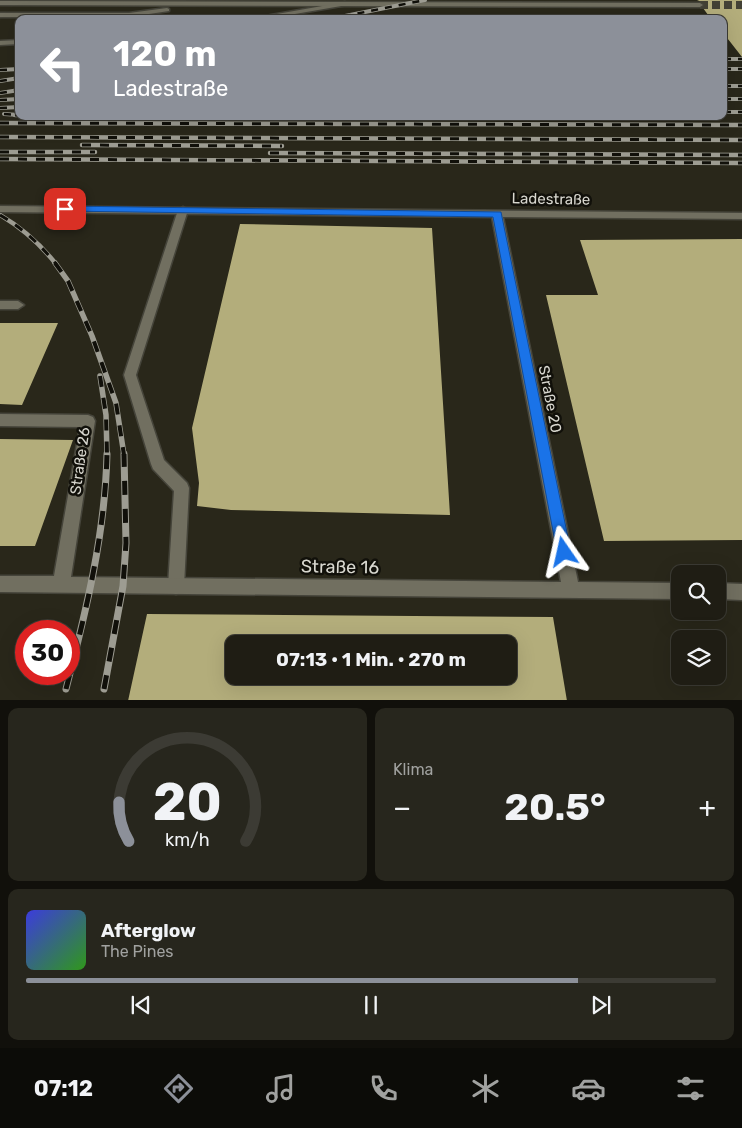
<!DOCTYPE html>
<html lang="de">
<head>
<meta charset="utf-8">
<style>
  :root { --surface:#1f1d14; --page:#27261d; --text:#f1f3f6; --muted:#a1a2a0; --line:#3c3b34; --accent:#8c9099 }
  body { margin:0; font-family:Rubik,sans-serif; background:var(--page); color:var(--text); height:100vh; display:flex; flex-direction:column; font-size:19px; white-space:nowrap }
  * { box-sizing:border-box; margin:0 }
  p { font-size:16px; color:var(--muted) }
  .icon { flex:none; width:28px; height:28px; fill:none; stroke:currentColor; stroke-width:2; stroke-linecap:round; stroke-linejoin:round }
  .map { position:relative; height:700px; overflow:hidden }
  .drawer { display:flex; flex-direction:column; gap:8px; padding:8px; background:#11100b; flex:1 }
  .drawer>* { flex:none }
  .guide { position:absolute; left:15px; top:15px; width:712px; height:105px; border-radius:10px; box-shadow:0 5px 20px #0002,0 0 0 1px var(--line); background:#8c9099; color:#fff; overflow:hidden }
  .buttons { position:absolute; left:671px; top:565px; display:grid; gap:10px }
  .buttons a { display:grid; place-items:center; width:55px; height:55px; border-radius:10px; background:var(--surface); box-shadow:0 5px 20px #0002,0 0 0 1px var(--line); font-size:25px }
  .speed { position:absolute; left:15px; top:620px; display:flex; gap:10px; font-size:25px; font-weight:700; text-align:center }
  .speed>* { display:grid; place-content:center; width:65px; height:65px; border-radius:50%; background:var(--surface); box-shadow:0 5px 20px #0002,0 0 0 1px var(--line); line-height:1 }
  .speed .limit { border:8px solid #d22; background:#fff; color:#111 }
  .pin { position:absolute; display:grid; place-items:center; width:42px; height:42px; color:#fff; margin:-21px; border-radius:10px; box-shadow:0 2px 8px #0006 }
  .me { position:absolute; width:55px; margin:-28px; rotate:349deg; stroke-linejoin:round; filter:drop-shadow(0 0 4px #0008) }
  .turn { display:flex; align-items:center; gap:18px; height:105px; padding:0 15px; font-size:22px }
  .turn .icon { width:65px; height:65px; stroke-width:2.5 }
  .turn b { display:block; font-size:35px; line-height:42px }
  .big { font-size:38px; font-weight:700; line-height:1.1 }
  .drawer .card { flex:1; display:flex; flex-direction:column; justify-content:center; gap:8px; min-width:0; padding:0 18px; border-radius:10px; background:var(--page) }
  .drawer .dial { align-items:center; gap:0 }
  .dial svg { height:130px; overflow:visible; fill:none; stroke:var(--line); stroke-width:7; stroke-linecap:round; text-anchor:middle }
  .dial text { fill:var(--text); stroke:none }
  .song { display:flex; align-items:center; gap:15px }
  .cover { width:60px; height:60px; border-radius:8px; background:linear-gradient(135deg,hsl(240 70% 55%),hsl(110 70% 35%)) }
  .played { height:5px; border-radius:2px; background:linear-gradient(90deg,var(--accent) 80%,var(--line) 80%) }
  .keys { display:flex; justify-content:space-around; direction:ltr }
  .heat { display:flex; justify-content:space-between; align-items:center; font-size:28px; direction:ltr }
  .drawer .tiles { flex:1; display:grid; gap:8px; grid-template-columns:1fr 1fr }
  .card:last-child { grid-column:span 2 }
  .trip { position:absolute; left:225px; top:635px; width:292px; height:50px; border-radius:10px; background:var(--surface); box-shadow:0 5px 20px #0002,0 0 0 1px var(--line); font-weight:700; line-height:50px; text-align:center }
  .menu { display:flex; height:80px; justify-content:space-around; align-items:center; background:#0c0c08; color:var(--muted) }
  .menu .icon { width:35px; height:35px }
  .menu .current { color:var(--accent) }
  .menu b { font-size:22px; color:var(--text) }
  .map>svg:first-child { display:block }
</style>
</head>
<body>
<div class="map">
<svg width="742" height="701" viewBox="0 0 742 701">
  <rect width="100%" height="100%" fill="#29271a"/>
  <path fill="#b3ad7b" fill-rule="evenodd" d="M697 0H742V57L724 34V19H711L703 8 704 3Z
    M240 224 432 228 450 515 231 510 197 506 199 483 192 428Z
    M742 239V540L604 541 546 295H598L580 240Z
    M0 323H58L22 405 0 404Z
    M0 439 73 440 35 546H0Z
    M147 614 553 617 567 701H128ZM234 644H509V676H234Z"/>
  <g fill="none" stroke-linecap="round" stroke-linejoin="round">
    <path stroke="#434135" stroke-width="8" stroke-dasharray="8 4" stroke-linecap="butt" d="M700 5H742"/>
    <g stroke="#45443a" stroke-width="3">
      <path id="service" d="M183 207 188 210 136 375 164 460 187 483 189 488 184 586 182 592 176 594 170 592 168 586 174 491 153 469 151 464 124 375 178 210Z"/>
    </g>
    <g stroke="#45443a" stroke-width="3">
      <path id="minor" d="M345 2 348 4 347 5 266 19H248Z
        M19 40V44L0 45V41Z
        M0 206 742 213V219L503 217 578 582 680 583V599L0 592V576H54L80 427 0 426V414L88 415 93 417 95 421 71 577 561 582 492 217 0 212Z
        M0 301H18L24 305 18 309H0Z
        M718 583 742 584V600L718 599Z"/>
    </g>
    <g stroke="#45443a" stroke-width="3">
      <path id="tertiary" d="M0 1 700 3 703 5 700 7 0 5Z
        M167 8 169 9V11L129 17H0V13H129Z"/>
    </g>
    <use href="#service" fill="#716f60" fill-rule="evenodd"/>
    <use href="#minor" fill="#716f60" fill-rule="evenodd"/>
    <use href="#tertiary" fill="#716f60" fill-rule="evenodd"/>
    <g stroke="#9d9c92" stroke-width="4">
      <path id="rail-far3" d="M330 19 425 0
        M724 59H742
        M724 69H742
        M0 70 19 69
        M0 81 19 78
        M724 86H742
        M0 93 19 90
        M724 99H742
        M0 100 19 99
        M0 108 19 107
        M724 112H742
        M4 114 19 115"/>
    </g>
    <g stroke="#9d9c92" stroke-width="4.5">
      <path id="rail-far2" d="M15 115H19
        M0 123 742 125
        M0 137 742 140
        M82 145 282 146
        M0 152H95
        M270 153 742 155
        M0 159 742 163
        M0 215C22 228 40 244 56 264"/>
    </g>
    <g stroke="#9d9c92" stroke-width="5.5">
      <path id="rail-far1" d="M55 263 68 281 92 336 116 403 124 455
        M100 376 106 415 107 455"/>
    </g>
    <g stroke="#9d9c92" stroke-width="7">
      <path id="rail" d="M66 689C86 611 105 535 107 454
        M104 689 123 586 126 543 124 454"/>
    </g>
    <use href="#rail-far3" stroke="#11100a" stroke-width="2.5" stroke-dasharray="7" stroke-linecap="butt"/>
    <use href="#rail-far2" stroke="#11100a" stroke-width="3" stroke-dasharray="9" stroke-linecap="butt"/>
    <use href="#rail-far1" stroke="#11100a" stroke-width="4" stroke-dasharray="11" stroke-linecap="butt"/>
    <use href="#rail" stroke="#11100a" stroke-width="5" stroke-dasharray="14" stroke-linecap="butt"/>
  </g>
  <path fill="#1a73e8" stroke="#114b97" d="M65 206 501 212 571 552 569 557 564 560 559 557 557 552 493 217 62 211V207Z"/>
  <g text-anchor="middle" dominant-baseline="central" stroke-width="5" stroke-linejoin="round" paint-order="stroke">
    <g font-size="15" fill="#d8d7cf" stroke="#11100a">
      <text transform="translate(551 199) rotate(1)">Ladestraße</text>
      <text transform="translate(550 399) rotate(79)">Straße 20</text>
      <text transform="translate(80 461) rotate(-82)">Straße 26</text>
    </g>
    <g font-size="18" fill="#d8d7cf" stroke="#11100a">
      <text transform="translate(340 567) rotate(1)">Straße 16</text>
    </g>
  </g>
</svg>
<div class="buttons">
<a><svg class="icon" aria-label="search" viewBox="0 0 24 24"><circle cx="10" cy="10" r="6"/><path d="M15 15l6 6"/></svg></a>
<a><svg class="icon" aria-label="layers" viewBox="0 0 24 24"><path d="M12 4l9 5-9 5-9-5zM3 14l9 5 9-5"/></svg></a>
</div>
<div class="speed"><div class="limit">30</div></div>
<div class="pin" style="left:65px;top:209px;background:#d93025"><svg class="icon" aria-label="arrive" viewBox="0 0 24 24"><path d="M6 21V4h12l-3 4 3 4H6"/></svg></div>
<svg class="me" style="left:564px;top:552px" viewBox="-20 -20 40 40"><path d="M0-17L14 15 0 8-14 15z" fill="#1a73e8" stroke="#fff" stroke-width="4"/></svg>
<div class="trip">07:13 · 1 Min. · 270 m</div>
<div class="guide">
<div class="turn"><svg class="icon" aria-label="left" viewBox="0 0 24 24"><path d="M17 20v-9H6M10 6l-5 5 5 5"/></svg><div><b>120 m</b>Ladestraße</div></div>
</div>
</div>
<section class="drawer">
<div class="tiles">
<div class="card dial"><svg viewBox="0 0 100 80">
<path d="M14 69A42 42 0 1 1 86 69"/>
<path d="M14 69A42 42 0 0 1 8 45" stroke="#8c9099"/>
<text x="50" y="56" font-size="32" font-weight="700">20</text>
<text x="50" y="72" font-size="11">km/h</text>
</svg></div>
<div class="card"><p>Klima</p>
<div class="heat"><a>−</a><b class="big">20.5°</b><a>+</a></div>
</div>
<div class="card">
<div class="song"><i class="cover"></i><div><b>Afterglow</b><p>The Pines</p></div></div>
<div class="played"></div>
<div class="keys"><svg class="icon" aria-label="previous" viewBox="0 0 24 24"><path d="M18 5L8 12l10 7zM5 5v14"/></svg><svg class="icon" aria-label="pause" viewBox="0 0 24 24"><path d="M8 5v14M16 5v14"/></svg><svg class="icon" aria-label="next" viewBox="0 0 24 24"><path d="M6 5l10 7-10 7zM19 5v14"/></svg></div>
</div>
</div>
</section>
<nav class="menu">
<b>07:12</b>
<svg class="icon current" aria-label="directions" viewBox="0 0 24 24"><path d="M12 3l9 9-9 9-9-9zM9 14v-3h6M13 9l2 2-2 2"/></svg>
<svg class="icon" aria-label="music" viewBox="0 0 24 24"><path d="M9 18V5l10-2v13"/><circle cx="6" cy="18" r="3"/><circle cx="16" cy="16" r="3"/></svg>
<svg class="icon" aria-label="phone" viewBox="0 0 24 24"><path d="M5 4h4l2 5-3 2q2 4 5 5l2-3 5 2v4C11 20 4 13 5 4z"/></svg>
<svg class="icon" aria-label="climate" viewBox="0 0 24 24"><path d="M12 3v18M4 7l16 10M4 17L20 7"/></svg>
<svg class="icon" aria-label="car" viewBox="0 0 24 24"><path d="M5 17H2v-5l4-1 3-4h7l3 4 3 1v5h-3M9 17h6M6 11h13"/><circle cx="7" cy="17" r="2"/><circle cx="17" cy="17" r="2"/></svg>
<svg class="icon" aria-label="filters" viewBox="0 0 24 24"><path d="M4 7h16M4 17h16"/><circle cx="9" cy="7" r="2"/><circle cx="15" cy="17" r="2"/></svg>
</nav>
</body>
</html>
